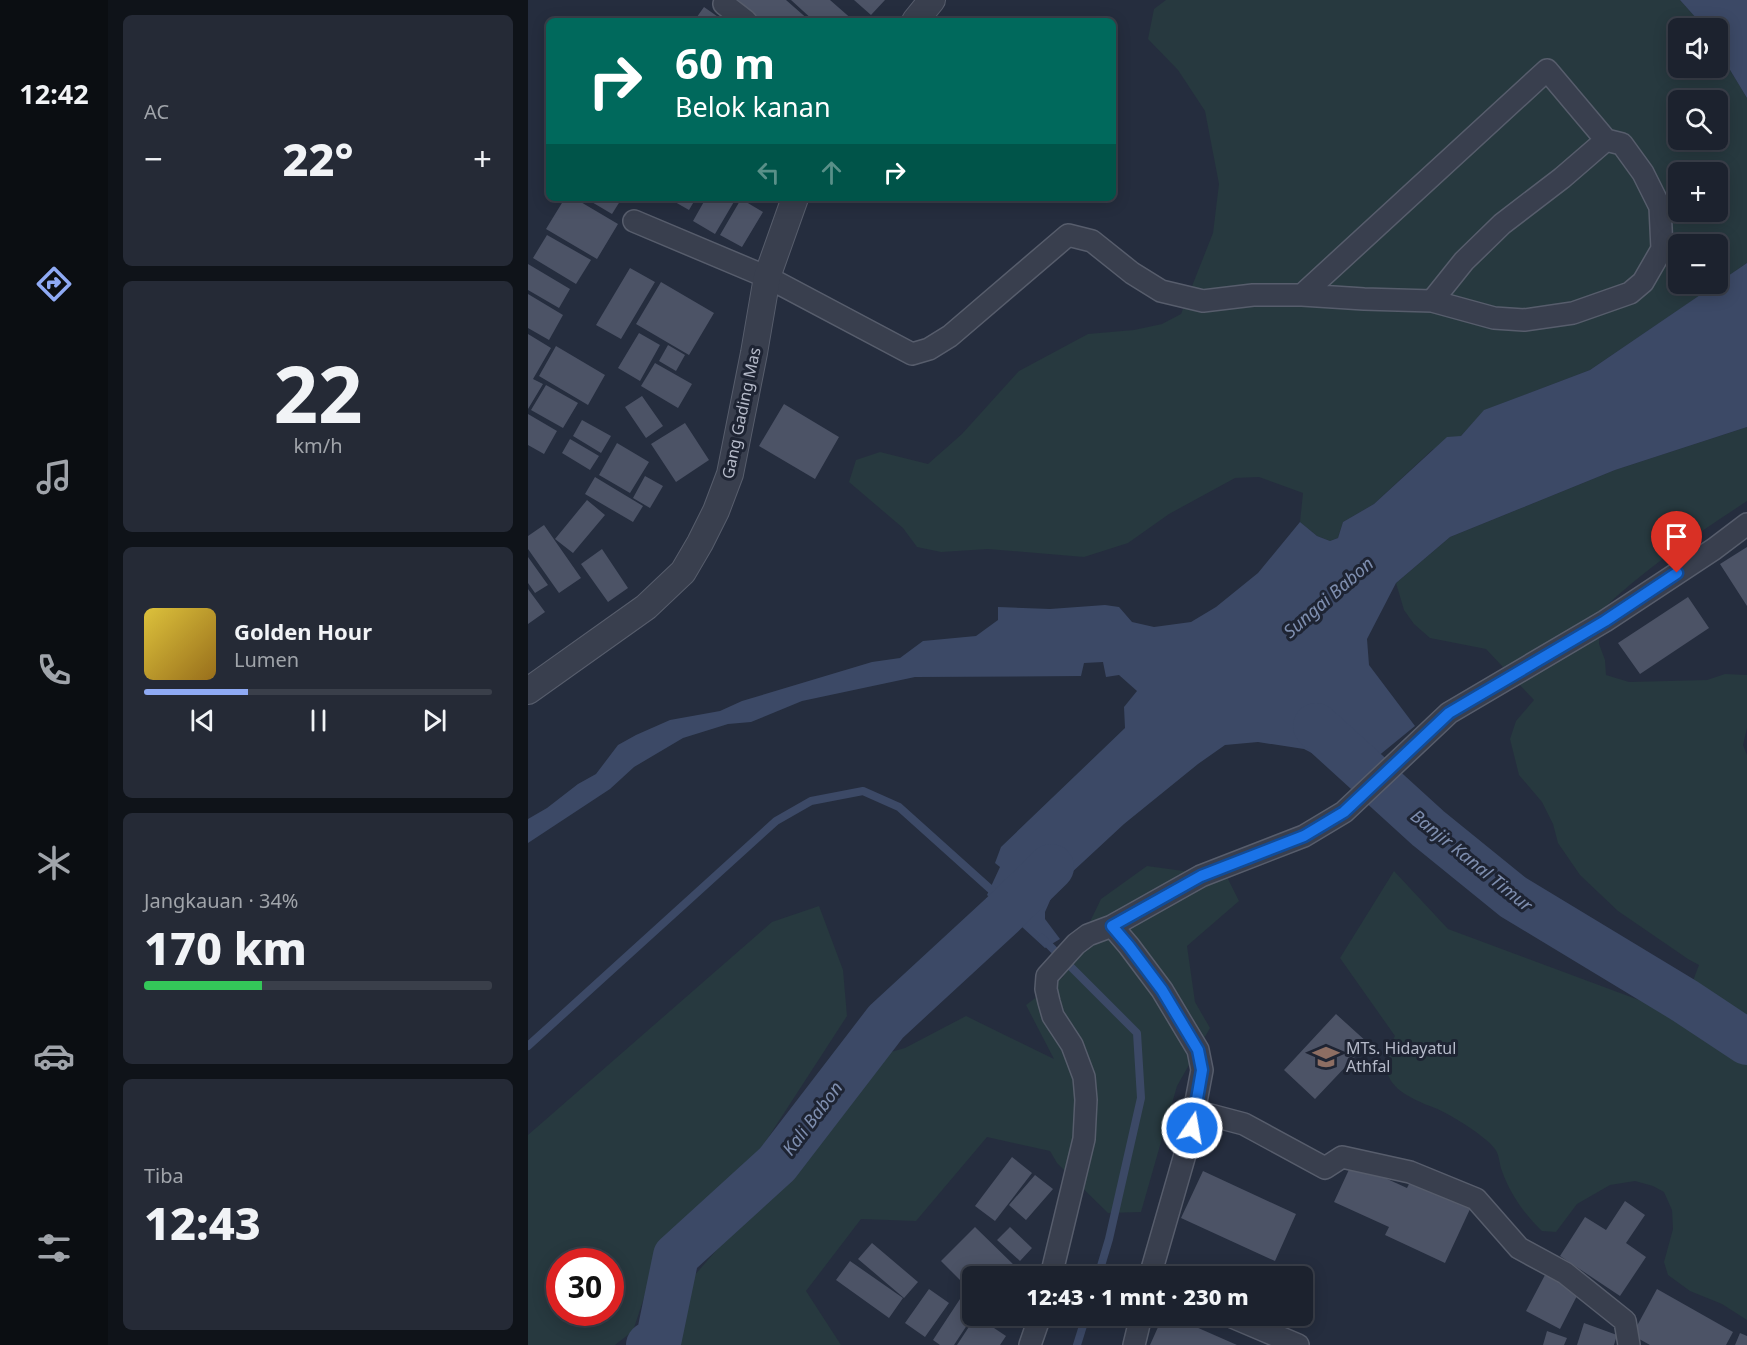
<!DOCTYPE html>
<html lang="id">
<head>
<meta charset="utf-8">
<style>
  :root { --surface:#1c222e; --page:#252a36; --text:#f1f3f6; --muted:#a0a4aa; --line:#3a3f4a; --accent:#8faaf4 }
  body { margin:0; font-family:"Noto Sans",sans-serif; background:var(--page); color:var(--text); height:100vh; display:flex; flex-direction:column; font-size:22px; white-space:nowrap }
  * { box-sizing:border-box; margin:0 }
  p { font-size:20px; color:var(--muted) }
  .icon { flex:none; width:33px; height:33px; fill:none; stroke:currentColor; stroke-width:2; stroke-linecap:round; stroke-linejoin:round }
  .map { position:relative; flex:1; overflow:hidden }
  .side { display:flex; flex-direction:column; gap:15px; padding:15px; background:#0f1319; width:420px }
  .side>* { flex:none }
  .banner { position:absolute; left:18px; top:18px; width:570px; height:183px; border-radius:9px; box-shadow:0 3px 15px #0003,0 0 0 2px var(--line); background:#00695c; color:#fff; overflow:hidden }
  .buttons { position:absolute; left:1140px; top:18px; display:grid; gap:12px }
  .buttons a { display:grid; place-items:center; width:60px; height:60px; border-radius:9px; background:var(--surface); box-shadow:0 3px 15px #0003,0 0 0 2px var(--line); font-size:30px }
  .speed { position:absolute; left:18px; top:1248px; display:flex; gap:12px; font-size:30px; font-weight:700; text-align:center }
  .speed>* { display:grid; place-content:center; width:78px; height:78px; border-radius:50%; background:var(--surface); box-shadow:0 3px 15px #0003,0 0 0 2px var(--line); line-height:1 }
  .speed .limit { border:9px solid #d22; background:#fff; color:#111 }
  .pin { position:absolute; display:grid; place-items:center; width:51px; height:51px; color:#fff; margin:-62px -26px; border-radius:50% 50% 50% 0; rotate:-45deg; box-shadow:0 0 6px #0007 }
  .pin .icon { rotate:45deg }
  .me { position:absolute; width:66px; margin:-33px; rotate:12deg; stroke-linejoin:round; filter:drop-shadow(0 0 4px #0008) }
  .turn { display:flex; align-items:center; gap:21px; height:126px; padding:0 30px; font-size:27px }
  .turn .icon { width:78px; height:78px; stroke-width:2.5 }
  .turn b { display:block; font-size:42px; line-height:51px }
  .lanes { display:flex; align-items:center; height:57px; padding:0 30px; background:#0003; justify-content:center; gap:30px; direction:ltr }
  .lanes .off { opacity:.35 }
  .big { font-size:45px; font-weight:800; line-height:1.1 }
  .side .tile { flex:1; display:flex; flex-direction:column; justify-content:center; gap:9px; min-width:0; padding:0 21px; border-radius:9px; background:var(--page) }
  .side .dial { align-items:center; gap:0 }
  .dial b { font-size:78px; line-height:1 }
  .song { display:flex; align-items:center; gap:18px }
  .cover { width:72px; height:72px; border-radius:9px; background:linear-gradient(135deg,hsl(50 70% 55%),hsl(40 70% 35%)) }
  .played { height:6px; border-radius:3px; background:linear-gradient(90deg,var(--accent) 30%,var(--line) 30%) }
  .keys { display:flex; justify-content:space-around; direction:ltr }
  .heat { display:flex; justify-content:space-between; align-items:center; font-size:33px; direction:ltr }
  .charge { height:9px; border-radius:4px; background:linear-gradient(90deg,#34c759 34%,var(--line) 0) }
  .trip { position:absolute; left:434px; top:1266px; width:351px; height:60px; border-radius:9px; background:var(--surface); box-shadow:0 3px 15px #0003,0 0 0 2px var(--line); font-weight:800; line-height:60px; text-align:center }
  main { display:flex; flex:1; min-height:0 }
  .menu { display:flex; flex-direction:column; width:108px; justify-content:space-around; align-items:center; background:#0b0e12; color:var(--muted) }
  .menu .icon { width:42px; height:42px }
  .menu .current { color:var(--accent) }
  .menu b { font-size:27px; color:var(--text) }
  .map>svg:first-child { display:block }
</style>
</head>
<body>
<main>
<nav class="menu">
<b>12:42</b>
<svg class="icon current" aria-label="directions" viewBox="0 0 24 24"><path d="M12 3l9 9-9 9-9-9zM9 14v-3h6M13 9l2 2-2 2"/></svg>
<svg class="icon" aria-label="music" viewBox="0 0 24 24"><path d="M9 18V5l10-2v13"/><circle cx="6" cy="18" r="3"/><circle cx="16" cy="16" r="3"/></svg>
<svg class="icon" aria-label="phone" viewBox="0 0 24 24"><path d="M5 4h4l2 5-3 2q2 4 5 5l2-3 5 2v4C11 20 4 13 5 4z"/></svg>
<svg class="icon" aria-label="climate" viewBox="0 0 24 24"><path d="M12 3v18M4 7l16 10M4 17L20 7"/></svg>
<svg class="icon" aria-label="car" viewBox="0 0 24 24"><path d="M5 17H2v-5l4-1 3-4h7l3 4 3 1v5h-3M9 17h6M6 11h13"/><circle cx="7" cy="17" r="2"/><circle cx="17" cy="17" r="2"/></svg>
<svg class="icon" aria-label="filters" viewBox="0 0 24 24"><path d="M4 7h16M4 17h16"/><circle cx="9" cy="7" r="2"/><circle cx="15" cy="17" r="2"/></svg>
</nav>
<section class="side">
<div class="tile"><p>AC</p>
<div class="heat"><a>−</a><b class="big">22°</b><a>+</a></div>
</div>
<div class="tile dial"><b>22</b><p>km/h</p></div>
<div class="tile">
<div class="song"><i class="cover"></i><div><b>Golden Hour</b><p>Lumen</p></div></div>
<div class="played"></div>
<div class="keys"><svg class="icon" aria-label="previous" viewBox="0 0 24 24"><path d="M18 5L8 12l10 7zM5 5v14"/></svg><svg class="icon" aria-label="pause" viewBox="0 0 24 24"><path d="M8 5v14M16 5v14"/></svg><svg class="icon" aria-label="next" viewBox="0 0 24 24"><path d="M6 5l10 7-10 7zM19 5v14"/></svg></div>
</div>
<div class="tile"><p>Jangkauan · 34%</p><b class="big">170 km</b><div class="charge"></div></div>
<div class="tile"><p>Tiba</p><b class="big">12:43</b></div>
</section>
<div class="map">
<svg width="1219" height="1345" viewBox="0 0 1219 1345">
  <rect width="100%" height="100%" fill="#252d3e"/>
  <path fill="#27393f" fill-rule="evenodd" d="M638 0H1152L1177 28H1150V68H1190V50L1219 98V263L1190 283V244H1150V284H1189L1062 370 957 410 933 436 904 450 846 504 815 522 810 538 802 541 789 536 772 522 775 493 731 477 707 478 641 514 600 543 556 557 460 549 413 552 389 547 375 528 321 482 328 460 352 452 400 464 434 434 491 371 560 334 606 330 634 324 653 314 685 233 691 184 677 111 650 70 620 39 626 9ZM1150 100H1190V140H1150ZM1150 172H1190V212H1150Z
    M1219 427V501C1168 535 1117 568 1073 611L1071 644 1077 660 1078 675 1101 682 1179 680 1197 674 1219 675V728L1215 745 1219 755V1320L1194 1304 1162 1291 1140 1275 1136 1262 1145 1229 1144 1210 1136 1192 1125 1186 1107 1181 1082 1185 1049 1204 1028 1232 1014 1231C997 1215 982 1194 974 1171 971 1164 972 1156 967 1149 959 1137 922 1114 907 1108 870 1094 844 1079 867 1036L812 958 866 871 920 929 1119 1003 1163 986 1171 965 1160 959 1090 911 1052 875 1030 843 1025 824 1014 802 991 775 982 739 988 721 1006 700 958 649 902 638 886 624 876 610 868 583 922 537 1087 470Z
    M619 866 699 877 711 901 659 946 667 1002 682 1028 649 1086 613 1212 580 1213 529 1163 522 1151 459 1137 388 1221 333 1219 278 1291 313 1345H145L152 1292 233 1199 258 1174 334 1060 377 1048 438 1016 526 1059 498 1005 535 977 573 899Z
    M291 906 315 970 319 1016 232 1150 135 1240 105 1331 87 1345H0V1135L244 922ZM32 1262H82V1312H32Z"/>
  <path fill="#3c4966" d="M1152 0H1219V98L1190 50V28H1177Z
    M1219 263V427L1087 470 922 537 868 583 839 639 841 665 887 726 827 775 776 749 730 742 697 745 670 764 596 824 528 887 517 912V919L532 939 517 948 459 895 472 867 467 863 473 847 597 728 596 707 609 691 591 675 578 677 575 662 556 663 553 676 387 677 274 701 223 722 200 724 155 738 106 767 82 789 0 843V819L19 808 50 784 68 774 90 745 108 735 142 720 192 711 214 701 344 662 372 658 395 641 448 636 470 620V607L522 609 577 605 591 607 604 622 626 627 663 622 688 607 730 573 772 522 789 536 802 541 810 538 815 522 846 504 919 437 933 436 956 410 1062 370Z"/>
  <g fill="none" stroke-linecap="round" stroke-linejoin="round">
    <path stroke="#3c4966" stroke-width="8" d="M514 938 609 1033 613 1098 581 1239 570 1276
      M0 1046 248 821 283 801 335 791 371 807 469 895
      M549 1345 558 1316"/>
    <path stroke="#3c4966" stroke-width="46" d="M788 726 900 828 985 897 1157 1001 1219 1042
      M121 1345 131 1338 148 1256 249 1164 358 1022 474 915 523 867"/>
  </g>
  <path fill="#4c5366" d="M210 0H258L282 21H234Z
    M263 0H302L326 21H286Z
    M326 0H357L343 15Z
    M176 7 196 21H166Z
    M37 198H46L90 224 69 259 18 229Z
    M57 198H94L84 214Z
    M140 198H168L161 210Z
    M178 198H204L207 200 187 234 165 221Z
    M213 199 235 212 214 247 192 235Z
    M19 235 63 260 48 284 5 258Z
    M0 264 42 289 31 308 0 290Z
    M102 268 127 282 93 339 68 325Z
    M133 282 186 313 161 355 108 324Z
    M0 294 35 315 21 340 0 328Z
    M111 333 132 345 112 381 90 368Z
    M0 334 23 348 5 379 15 384 0 409Z
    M140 345 157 355 148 371 131 361Z
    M28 346 77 375 60 405 11 376Z
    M127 363 164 384 150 408 113 386Z
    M18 385 50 403 35 428 3 410Z
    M114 396 135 426 118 438 97 407Z
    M256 404 311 437 287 479 231 446Z
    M0 414 29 431 16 454 0 445Z
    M54 420 83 436 73 453 45 436Z
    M157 423 181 460 148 482 123 444Z
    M42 439 71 456 62 470 34 453Z
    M89 443 121 462 102 493 71 475Z
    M117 476 135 486 122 508 105 498Z
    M67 477 115 506 105 522 57 494Z
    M59 500 77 515 45 553 27 539Z
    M16 525 53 578 31 593 0 549V536Z
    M1219 547V606L1192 564Z
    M74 549 100 588 80 602 53 564Z
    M0 557 20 585 7 593 0 583Z
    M0 589 17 612 0 624Z
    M1160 597 1181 628 1112 674 1090 643Z
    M808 1014 840 1043 787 1099 756 1070Z
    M484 1157 504 1173 467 1221 447 1206Z
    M824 1163 879 1188 883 1180 943 1207 917 1263 857 1235 861 1227 806 1202Z
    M675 1171 768 1214 747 1261 653 1218Z
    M507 1175 525 1189 498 1220 481 1205Z
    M1097 1201 1117 1215 1098 1243 1118 1257 1092 1296 1032 1256 1057 1217 1078 1230Z
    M447 1227 489 1268 480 1276H444V1292L413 1261Z
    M482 1227 504 1248 492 1261 469 1240Z
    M344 1243 390 1282 376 1298 330 1259Z
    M322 1261 375 1298 361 1318 308 1280Z
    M1017 1275 1051 1292 1032 1329 998 1311Z
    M401 1289 421 1303 397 1337 377 1323Z
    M1129 1289 1205 1332 1198 1345H1122L1104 1335Z
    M432 1299 444 1307 445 1316 426 1345H412L405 1340Z
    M448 1316 478 1336 472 1345H429Z
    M635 1316H643L709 1345H622Z
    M1056 1323 1089 1335 1086 1345H1049Z
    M1019 1331 1039 1338 1036 1345H1015Z
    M1212 1333 1219 1336V1345H1207Z"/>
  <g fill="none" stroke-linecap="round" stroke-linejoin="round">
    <g stroke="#575d6c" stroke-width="24">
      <path id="minor" d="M196 4 218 21
        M106 221 239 277 384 354 401 349 422 336 540 235 564 241 604 273 633 291 675 301 725 295H774L836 299 904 301 966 318 996 320 1045 313 1102 293 1115 282 1134 249 1132 207 1115 173 1094 144 1078 140 1034 178 974 224 936 261 904 301
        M774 295 1019 70 1078 140
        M584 926 601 946 634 990 670 1050 674 1070 660 1144 622 1276
        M667 1111 716 1124 797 1168 814 1157 882 1172 948 1199 991 1248 1037 1273 1097 1321 1101 1345
        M523 1276 556 1139 558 1100 556 1077 544 1045 525 1016 521 1002 518 989 519 976 548 944 560 935 584 926 673 876 776 836 816 812 921 713 1077 621 1186 549 1219 524
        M702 1316 770 1345
        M502 1345 512 1316
        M606 1345 613 1316"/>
    </g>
    <g stroke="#575d6c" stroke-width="28">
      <path id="tertiary" d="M387 21 404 0
        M0 691 118 607 155 572 172 543 188 511 202 474 226 353 239 277 267 198"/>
    </g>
    <use href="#minor" stroke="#393f4e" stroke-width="21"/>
    <use href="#tertiary" stroke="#393f4e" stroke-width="26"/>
  </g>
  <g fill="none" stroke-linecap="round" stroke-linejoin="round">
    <g stroke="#114b97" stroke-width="15">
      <path id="route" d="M664 1128 674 1070 670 1050 634 990 601 946 584 926 673 876 776 836 816 812 921 713 1077 621 1149 573"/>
    </g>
    <use href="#route" stroke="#1a73e8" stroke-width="10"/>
  </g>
  <defs>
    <g id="school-bare" transform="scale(2.07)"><path d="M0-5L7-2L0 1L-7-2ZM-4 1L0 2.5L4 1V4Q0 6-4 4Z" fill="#8d6e63" stroke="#1e2433" stroke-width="2.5" paint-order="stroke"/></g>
  </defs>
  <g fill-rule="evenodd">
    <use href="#school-bare" x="798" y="1057"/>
  </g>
  <g text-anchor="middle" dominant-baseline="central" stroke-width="6" stroke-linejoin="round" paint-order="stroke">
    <g font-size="16" fill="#b5bac9" stroke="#1e2433">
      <text transform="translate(213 413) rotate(-78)">Gang Gading Mas</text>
    </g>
    <g font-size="16" fill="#b5bac9" stroke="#1e2433" text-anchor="start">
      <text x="818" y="1048">MTs. Hidayatul<tspan x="818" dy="18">Athfal</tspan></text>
    </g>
    <g font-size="18" font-style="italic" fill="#7e8eaf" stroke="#1e2433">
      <text transform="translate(800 597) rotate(-41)">Sungai Babon</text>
      <text transform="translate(944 860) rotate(39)">Banjir Kanal Timur</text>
      <text transform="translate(284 1118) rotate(-53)">Kali Babon</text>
    </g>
  </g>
</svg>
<div class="buttons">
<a><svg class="icon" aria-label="sound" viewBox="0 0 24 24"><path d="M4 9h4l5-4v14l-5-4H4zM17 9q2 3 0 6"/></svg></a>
<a><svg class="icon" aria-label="search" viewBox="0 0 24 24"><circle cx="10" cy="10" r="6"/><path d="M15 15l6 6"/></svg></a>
<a>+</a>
<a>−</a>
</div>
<div class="speed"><div class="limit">30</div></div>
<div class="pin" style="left:1149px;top:573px;background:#d93025"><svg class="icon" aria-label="arrive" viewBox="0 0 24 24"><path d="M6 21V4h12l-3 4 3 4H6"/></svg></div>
<svg class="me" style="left:664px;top:1128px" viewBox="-20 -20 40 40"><circle r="17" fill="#1a73e8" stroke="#fff" stroke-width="3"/><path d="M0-11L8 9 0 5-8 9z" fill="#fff"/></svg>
<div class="trip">12:43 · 1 mnt · 230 m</div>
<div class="banner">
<div class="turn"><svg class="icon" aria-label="right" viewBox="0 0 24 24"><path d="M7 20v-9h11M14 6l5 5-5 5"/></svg><div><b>60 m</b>Belok kanan</div></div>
<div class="lanes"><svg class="icon off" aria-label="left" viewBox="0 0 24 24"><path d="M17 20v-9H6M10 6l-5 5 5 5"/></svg><svg class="icon off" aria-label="ahead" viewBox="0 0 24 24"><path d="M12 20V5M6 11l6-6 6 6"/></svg><svg class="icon" aria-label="right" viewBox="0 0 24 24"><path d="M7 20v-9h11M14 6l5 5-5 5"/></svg></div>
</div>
</div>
</main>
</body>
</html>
